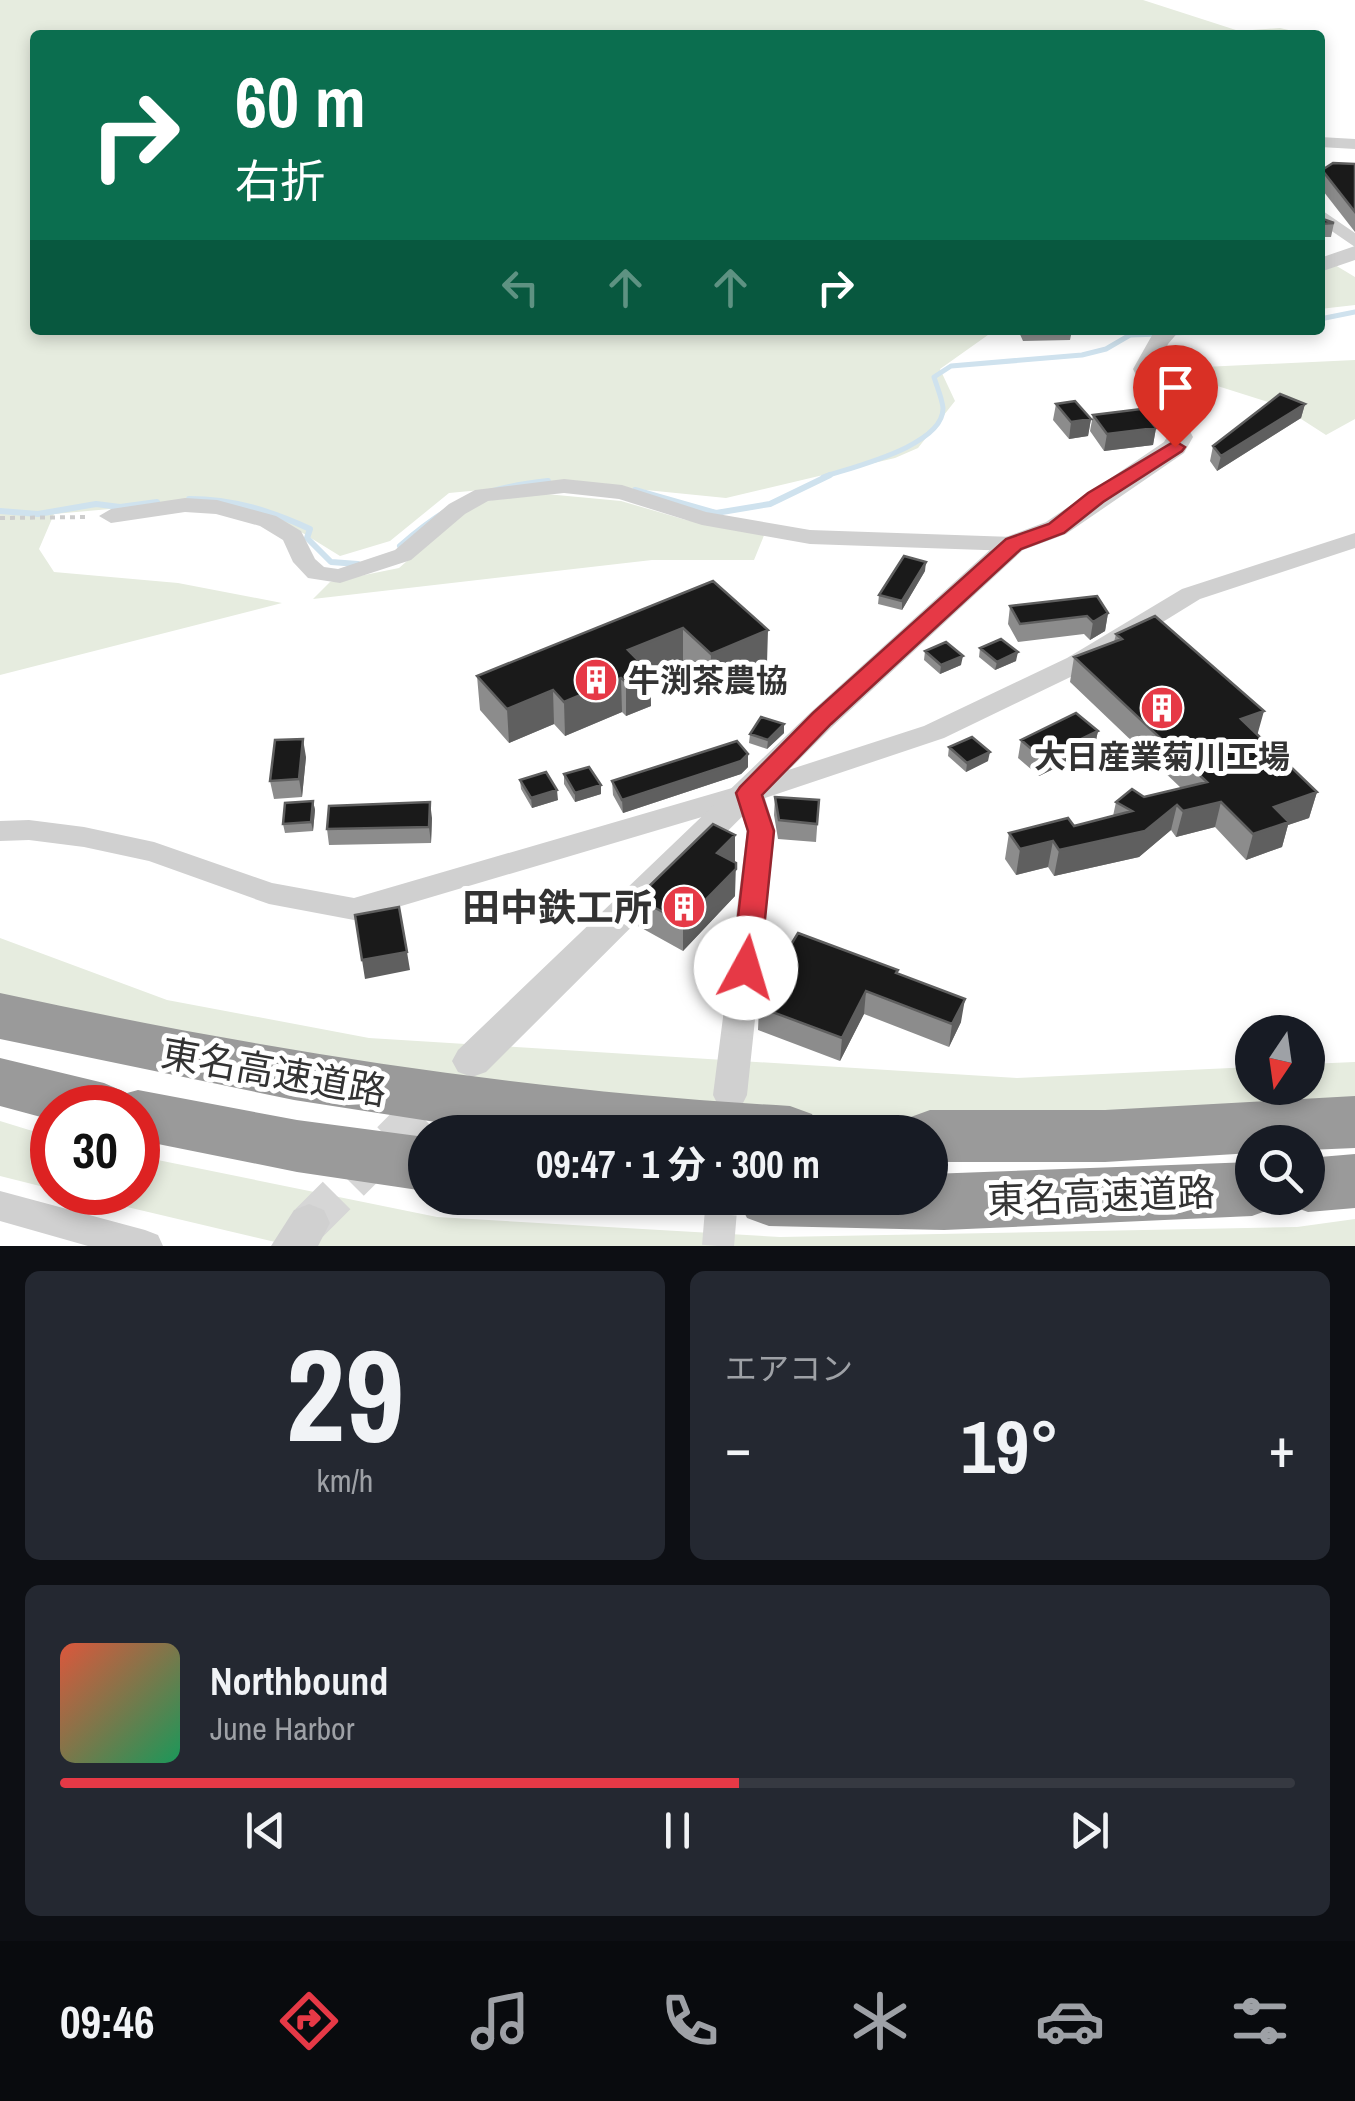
<!DOCTYPE html>
<html lang="ja">
<head>
<meta charset="utf-8">
<style>
  :root { --surface:#171b24; --page:#242831; --text:#f1f3f6; --muted:#9ea1a6; --line:#363941; --accent:#e63946 }
  body { margin:0; font-family:"Archivo Narrow","Noto Sans JP",sans-serif; background:var(--page); color:var(--text); height:100vh; display:flex; flex-direction:column; font-size:38px; white-space:nowrap }
  * { box-sizing:border-box; margin:0 }
  p { font-size:32px; color:var(--muted) }
  .icon { flex:none; width:55px; height:55px; fill:none; stroke:currentColor; stroke-width:2; stroke-linecap:round; stroke-linejoin:round }
  .map { position:relative; height:1246px; overflow:hidden }
  .sheet { display:flex; flex-direction:column; gap:25px; padding:25px; background:#0d0f14; flex:1 }
  .sheet>* { flex:none }
  .guide { position:absolute; left:30px; top:30px; width:1295px; height:305px; border-radius:10px; box-shadow:0 5px 15px #0003; background:#0b6e4f; color:#fff; overflow:hidden }
  .needle { width:65px; rotate:193deg }
  .tools { position:absolute; left:1235px; top:1015px; display:grid; gap:20px }
  .tools a { display:grid; place-items:center; width:90px; height:90px; border-radius:50%; background:var(--surface); box-shadow:0 5px 15px #0003; font-size:50px }
  .speed { position:absolute; left:30px; top:1085px; display:flex; gap:20px; font-size:50px; font-weight:700; text-align:center }
  .speed>* { display:grid; place-content:center; width:130px; height:130px; border-radius:50%; background:var(--surface); box-shadow:0 5px 15px #0003; line-height:1 }
  .speed .limit { border:15px solid #d22; background:#fff; color:#111 }
  .pin { position:absolute; display:grid; place-items:center; width:85px; height:85px; color:#fff; margin:-102px -42px; border-radius:50% 50% 50% 0; rotate:-45deg; box-shadow:0 0 10px #0007 }
  .pin .icon { rotate:45deg }
  .me { position:absolute; width:110px; margin:-55px; rotate:6deg; stroke-linejoin:round; filter:drop-shadow(0 0 8px #0008) }
  .turn { display:flex; align-items:center; gap:35px; height:210px; padding:0 40px; font-size:45px }
  .turn .icon { width:130px; height:130px; stroke-width:2.5 }
  .turn b { display:block; font-size:70px; line-height:85px }
  .lanes { display:flex; align-items:center; height:95px; padding:0 40px; background:#0003; justify-content:center; gap:50px; direction:ltr }
  .lanes .off { opacity:.35 }
  .big { font-size:75px; font-weight:700; line-height:1.1 }
  .sheet .tile { flex:1; display:flex; flex-direction:column; justify-content:center; gap:15px; min-width:0; padding:0 35px; border-radius:15px; background:var(--page) }
  .sheet .dial { align-items:center; gap:0 }
  .dial b { font-size:130px; line-height:1 }
  .song { display:flex; align-items:center; gap:30px }
  .cover { width:120px; height:120px; border-radius:15px; background:linear-gradient(135deg,hsl(10 70% 55%),hsl(150 70% 35%)) }
  .played { height:10px; border-radius:5px; background:linear-gradient(90deg,var(--accent) 55%,var(--line) 55%) }
  .keys { display:flex; justify-content:space-around; direction:ltr }
  .heat { display:flex; justify-content:space-between; align-items:center; font-size:55px; direction:ltr }
  .sheet .tiles { flex:1; display:grid; gap:25px; grid-template-columns:1fr 1fr }
  .tile:last-child { grid-column:span 2 }
  .trip { position:absolute; left:408px; top:1115px; width:540px; height:100px; border-radius:50px; background:var(--surface); box-shadow:0 5px 15px #0003; font-weight:700; line-height:100px; text-align:center }
  .tab-bar { display:flex; height:160px; justify-content:space-around; align-items:center; background:#090b0e; color:var(--muted) }
  .tab-bar .icon { width:70px; height:70px }
  .tab-bar .active { color:var(--accent) }
  .tab-bar b { font-size:45px; color:var(--text) }
  .map>svg:first-child { display:block }
</style>
</head>
<body>
<div class="map">
<svg width="1355" height="1246" viewBox="0 0 1355 1246">
  <rect width="100%" height="100%" fill="#fff"/>
  <path fill="#e6ecdf" d="M0 0H1143L1239 31 1280 28 1310 35H1237L1231 31 1197 35H35V330H995L940 369 955 401 918 448 895 458 726 498 566 482 449 493 390 541 340 556 280 519 211 500 54 514 39 549 54 572 178 583 282 603 0 675Z
    M1335 265 1355 277V305L1320 309V270Z
    M1355 360V419L1326 435 1281 406 1208 383 1204 367Z
    M546 494 621 501 686 520 765 533 754 560H652L313 599 330 582 399 568 475 502Z
    M0 938 167 1000 369 1038 1017 1078 1252 1067V1088H1308V1064L1355 1062V1100L1241 1113 813 1120 0 1024Z
    M0 1121 52 1137V1189L0 1176Z
    M138 1156 437 1217 780 1237 1297 1227 1355 1219V1246H292L68 1193 138 1192Z"/>
  <g fill="none" stroke-linecap="round" stroke-linejoin="round">
    <path stroke="#cfe2ee" stroke-width="5" d="M1320 319 1355 312
      M1173 333 1232 330
      M823 477C852 467 944 446 943 408 942 398 937 387 934 377L951 366 1082 355 1106 349 1130 335 1161 334"/>
    <path stroke="#cfe2ee" stroke-width="6" d="M635 490 716 513 770 504 830 475
      M189 499C233 499 271 511 310 529L307 538 331 562 358 564
      M0 511 38 514 96 504 120 507 157 502
      M400 546C450 502 482 488 548 481"/>
    <path stroke="#d6d6d6" stroke-width="32" stroke-dasharray="32 16" stroke-linecap="butt" d="M718 1246 722 1198"/>
    <path stroke="#d6d6d6" stroke-width="39" stroke-dasharray="39 19" stroke-linecap="butt" d="M309 1223 441 1091"/>
    <path stroke="#cdcdcd" stroke-width="4" stroke-dasharray="5 5" stroke-linecap="butt" d="M0 518 90 517"/>
    <path fill="#d0d0d0" fill-rule="evenodd" d="M1320 137 1355 139V149L1320 147Z
      M1320 209 1355 233V247L1320 223Z
      M564 479 622 485 706 512 810 530 1013 537 1025 544 1013 551 810 544 702 525 619 499 564 493 488 501 465 514 411 560 340 583 308 578 293 562 283 540 260 526 216 514 185 512 111 523 99 516 111 509 185 498 217 500 276 516 301 531 315 559 324 567 338 569 395 550 449 504 475 490Z
      M1355 533V548L1200 599 1085 670 944 738 765 798 775 831 747 1095 742 1105 730 1109 718 1105 713 1095 747 831 739 806 354 920 269 904 149 861 84 847 29 840 0 841V821L29 820 84 827 154 842 272 883 354 898 739 786 924 726 1067 658 1182 589Z
      M0 1191 145 1230 158 1235 163 1246H88L0 1221Z"/>
    <path fill="#d0d0d0" fill-rule="evenodd" d="M1355 246V260L1320 272V258Z
      M1155 330H1180L1168 344 1157 369 1193 437 1184 453 1066 534 1023 550 833 726 486 1072 472 1077 458 1072 452 1061 458 1050 811 712 1003 538 1046 522 1164 442 1167 437 1133 369Z
      M309 1204 324 1210 330 1223 318 1246H271L294 1210Z"/>
    <path fill="#9a9a9a" fill-rule="evenodd" d="M0 993C261 1050 523 1091 790 1106L812 1114 821 1132H500L294 1100 0 1039Z
      M0 1058 104 1083 127 1093 138 1090 297 1120 425 1137V1191L297 1172 138 1140V1108H52V1120L0 1106Z
      M1355 1096V1148L1308 1150V1142H1252V1153L1105 1162H930V1132H901L908 1118 930 1110H1105Z
      M1355 1154V1208L1308 1212 1286 1204 1282 1198H1308V1158Z
      M1252 1162V1198H1280L1274 1208 1252 1216 944 1230 769 1226 747 1218 737 1198H930V1174Z"/>
  </g>
  <path fill="#8c8c8c" d="M1355 164V232L1320 187 1322 170Z
    M1320 218 1334 223 1331 237H1320Z
    M1018 330H1072L1070 340 1023 341Z
    M1056 404 1091 419 1088 436 1069 439 1053 420Z
    M1305 404 1301 418 1217 471 1210 461 1213 446Z
    M1093 415 1156 428 1153 445 1104 451 1090 431Z
    M925 571 902 610 878 604 879 595Z
    M713 581 767 663 710 688 683 661 650 675 651 706 626 716 622 712 565 736 554 724 509 743 480 710 477 676Z
    M1010 606 1108 613 1105 631 1090 640 1084 634 1018 642 1008 624Z
    M1116 634 1258 735 1317 792 1309 818 1288 825 1282 847 1246 860 1215 827 1176 837 1171 830 1139 857 1054 876 1048 867 1016 875 1005 859 1009 833 1074 826 1113 816 1116 802 1144 797 1181 788 1070 682 1074 657 1114 642Z
    M980 648 1016 661 995 670 979 657Z
    M925 651 961 665 940 674 924 660Z
    M1098 731 1094 749 1039 776 1018 758 1021 740Z
    M784 733 767 749 749 743 750 734Z
    M949 747 988 761 966 772 948 756Z
    M748 754V767L741 774 623 813 613 795 612 781Z
    M306 757 302 797 274 799 270 781Z
    M564 774 601 794 575 802 564 784Z
    M520 780 558 800 532 808 521 789Z
    M775 797 819 800 816 842 778 839 774 815Z
    M313 801 315 810 313 831 285 833 283 824Z
    M432 818 431 843 329 845 327 829Z
    M735 862V896L683 951 638 926 637 898Z
    M898 970 897 974 961 1022 949 1047 864 1014 840 1061 758 1030 759 1007 775 971Z"/>
  <path fill="#5f5f5f" d="M1305 404 1301 418 1217 471 1221 456Z
    M1091 419 1088 436 1069 439 1071 422Z
    M1156 428 1153 445 1104 451 1107 434Z
    M926 562 925 571 902 610V601Z
    M1108 613 1105 631 1090 640 1093 622Z
    M683 628V661L650 675 651 706 626 716V682L628 650Z
    M768 630 767 663 710 688 711 654Z
    M1018 652 1016 661 995 670 997 662Z
    M963 656 961 665 940 674 941 665Z
    M621 678 622 712 565 736 564 702Z
    M553 690 554 724 509 743 507 709Z
    M1264 711 1257 736 1241 719Z
    M784 724V733L767 749 768 740Z
    M1098 731 1094 749 1039 776 1042 758Z
    M303 739 306 757 302 797 299 779Z
    M990 752 988 761 966 772 967 763Z
    M748 754V767L741 774 623 813 622 800Z
    M601 785V794L575 802V793Z
    M557 790 558 800 532 808 531 798Z
    M1317 792 1309 818 1288 825 1282 847 1246 860 1253 834 1274 807Z
    M313 801 315 810 313 831 311 822Z
    M430 802 432 818 431 843 429 827Z
    M1221 802 1215 827 1176 837 1183 811Z
    M1177 805 1171 830 1139 857 1054 876 1059 850Z
    M735 835V862L717 853Z
    M1053 841 1048 867 1016 875 1020 849Z
    M736 863 735 896 683 951V923Z
    M407 952 410 970 365 979 362 960Z
    M866 991 864 1014 840 1061 842 1038Z
    M965 999 961 1022 949 1047 952 1024Z"/>
  <path fill="#1a1a1a" stroke="#5f5f5f" stroke-width="2.5" d="M1333 163 1355 164V212L1322 170Z
    M1320 218 1334 223 1320 224Z
    M1280 394 1305 404 1221 456 1213 446Z
    M1075 401 1091 419 1071 422 1056 404Z
    M1141 409 1156 428 1107 434 1093 415Z
    M904 556 926 562 902 601 879 595Z
    M713 581 768 630 711 654 683 628 628 650 650 672 626 682 621 678 564 702 553 690 507 709 477 676Z
    M1097 596 1108 613 1093 622 1087 616 1020 624 1010 606Z
    M1155 616 1264 711 1241 719 1317 792 1274 807 1289 822 1253 834 1221 802 1183 811 1177 805 1145 831 1059 850 1053 841 1020 849 1009 833 1068 818 1074 826 1132 811 1116 802 1132 789 1144 797 1207 782 1074 657 1122 639 1116 634Z
    M1001 639 1018 652 997 662 980 648Z
    M946 642 963 656 941 665 925 651Z
    M1076 713 1098 731 1042 758 1021 740Z
    M761 717 784 724 768 740 750 734Z
    M972 737 990 752 967 763 949 747Z
    M303 739 299 779 270 781 275 740Z
    M737 741 748 754 741 761 622 800 612 781Z
    M589 767 601 785 575 793 564 774Z
    M546 772 557 790 531 798 520 780Z
    M775 797 819 800 817 824 779 820Z
    M313 801 311 822 283 824 285 803Z
    M430 802 429 827 327 829 329 806Z
    M713 824 735 835 717 853 736 863V869L683 923 637 898Z
    M399 907 407 952 362 960 355 915Z
    M798 933 898 970 896 973 965 999 952 1024 866 991 842 1038 759 1007 761 984 770 969 775 971Z"/>
  <path fill="#e63946" stroke="#96252e" stroke-width="2.5" d="M1175 441 1185 447 1182 451 1103 502 1064 533 1021 549 831 724 762 795 774 831 760 968 756 976 746 979 736 976 732 968 748 831 736 793 740 787 813 713 1006 539 1049 524 1088 493Z"/>
  <defs>
    <g id="building-disc" transform="scale(2.25)"><circle r="9.5" fill="#e63946" stroke="#fff"/><path d="M-4-6H4V6H1V3H-1V6H-4ZM-2.5-4.3h1.7v1.8h-1.7ZM.8-4.3h1.7v1.8H.8ZM-2.5-1h1.7V.8h-1.7ZM.8-1h1.7V.8H.8Z" fill="#fff"/></g>
  </defs>
  <g fill-rule="evenodd">
    <use href="#building-disc" x="596" y="680"/>
    <use href="#building-disc" x="1162" y="708"/>
    <use href="#building-disc" x="684" y="907"/>
  </g>
  <g text-anchor="middle" dominant-baseline="central" stroke-width="10" stroke-linejoin="round" paint-order="stroke">
    <g font-size="32" font-weight="bold" fill="#333" stroke="#fff" text-anchor="start">
      <text x="628" y="680">牛渕茶農協</text>
      <text x="1162" y="756" text-anchor="middle">大日産業菊川工場</text>
    </g>
    <g font-size="38" font-weight="bold" fill="#333" stroke="#fff" text-anchor="end">
      <text x="652" y="907">田中鉄工所</text>
    </g>
    <g font-size="38" fill="#333" stroke="#fff">
      <text transform="translate(274 1072) rotate(10)">東名高速道路</text>
      <text transform="translate(1101 1196) rotate(-2)">東名高速道路</text>
    </g>
  </g>
</svg>
<div class="tools">
<a><svg class="needle" viewBox="-14 -14 28 28"><path d="M0-13l5 13h-10z" fill="#e53935"/><path d="M0 13l5-13h-10z" fill="#9ea1a6"/></svg></a>
<a><svg class="icon" aria-label="search" viewBox="0 0 24 24"><circle cx="10" cy="10" r="6"/><path d="M15 15l6 6"/></svg></a>
</div>
<div class="speed"><div class="limit">30</div></div>
<div class="pin" style="left:1175px;top:447px;background:#d93025"><svg class="icon" aria-label="arrive" viewBox="0 0 24 24"><path d="M6 21V4h12l-3 4 3 4H6"/></svg></div>
<svg class="me" style="left:746px;top:968px" viewBox="-20 -20 40 40"><circle r="19" fill="#fff"/><path d="M0-13L10 11 0 6-10 11z" fill="#e63946"/></svg>
<div class="trip">09:47 · 1 分 · 300 m</div>
<div class="guide">
<div class="turn"><svg class="icon" aria-label="right" viewBox="0 0 24 24"><path d="M7 20v-9h11M14 6l5 5-5 5"/></svg><div><b>60 m</b>右折</div></div>
<div class="lanes"><svg class="icon off" aria-label="left" viewBox="0 0 24 24"><path d="M17 20v-9H6M10 6l-5 5 5 5"/></svg><svg class="icon off" aria-label="ahead" viewBox="0 0 24 24"><path d="M12 20V5M6 11l6-6 6 6"/></svg><svg class="icon off" aria-label="ahead" viewBox="0 0 24 24"><path d="M12 20V5M6 11l6-6 6 6"/></svg><svg class="icon" aria-label="right" viewBox="0 0 24 24"><path d="M7 20v-9h11M14 6l5 5-5 5"/></svg></div>
</div>
</div>
<section class="sheet">
<div class="tiles">
<div class="tile dial"><b>29</b><p>km/h</p></div>
<div class="tile"><p>エアコン</p>
<div class="heat"><a>−</a><b class="big">19°</b><a>+</a></div>
</div>
<div class="tile">
<div class="song"><i class="cover"></i><div><b>Northbound</b><p>June Harbor</p></div></div>
<div class="played"></div>
<div class="keys"><svg class="icon" aria-label="previous" viewBox="0 0 24 24"><path d="M18 5L8 12l10 7zM5 5v14"/></svg><svg class="icon" aria-label="pause" viewBox="0 0 24 24"><path d="M8 5v14M16 5v14"/></svg><svg class="icon" aria-label="next" viewBox="0 0 24 24"><path d="M6 5l10 7-10 7zM19 5v14"/></svg></div>
</div>
</div>
</section>
<nav class="tab-bar">
<b>09:46</b>
<svg class="icon active" aria-label="directions" viewBox="0 0 24 24"><path d="M12 3l9 9-9 9-9-9zM9 14v-3h6M13 9l2 2-2 2"/></svg>
<svg class="icon" aria-label="music" viewBox="0 0 24 24"><path d="M9 18V5l10-2v13"/><circle cx="6" cy="18" r="3"/><circle cx="16" cy="16" r="3"/></svg>
<svg class="icon" aria-label="phone" viewBox="0 0 24 24"><path d="M5 4h4l2 5-3 2q2 4 5 5l2-3 5 2v4C11 20 4 13 5 4z"/></svg>
<svg class="icon" aria-label="climate" viewBox="0 0 24 24"><path d="M12 3v18M4 7l16 10M4 17L20 7"/></svg>
<svg class="icon" aria-label="car" viewBox="0 0 24 24"><path d="M5 17H2v-5l4-1 3-4h7l3 4 3 1v5h-3M9 17h6M6 11h13"/><circle cx="7" cy="17" r="2"/><circle cx="17" cy="17" r="2"/></svg>
<svg class="icon" aria-label="filters" viewBox="0 0 24 24"><path d="M4 7h16M4 17h16"/><circle cx="9" cy="7" r="2"/><circle cx="15" cy="17" r="2"/></svg>
</nav>
</body>
</html>
